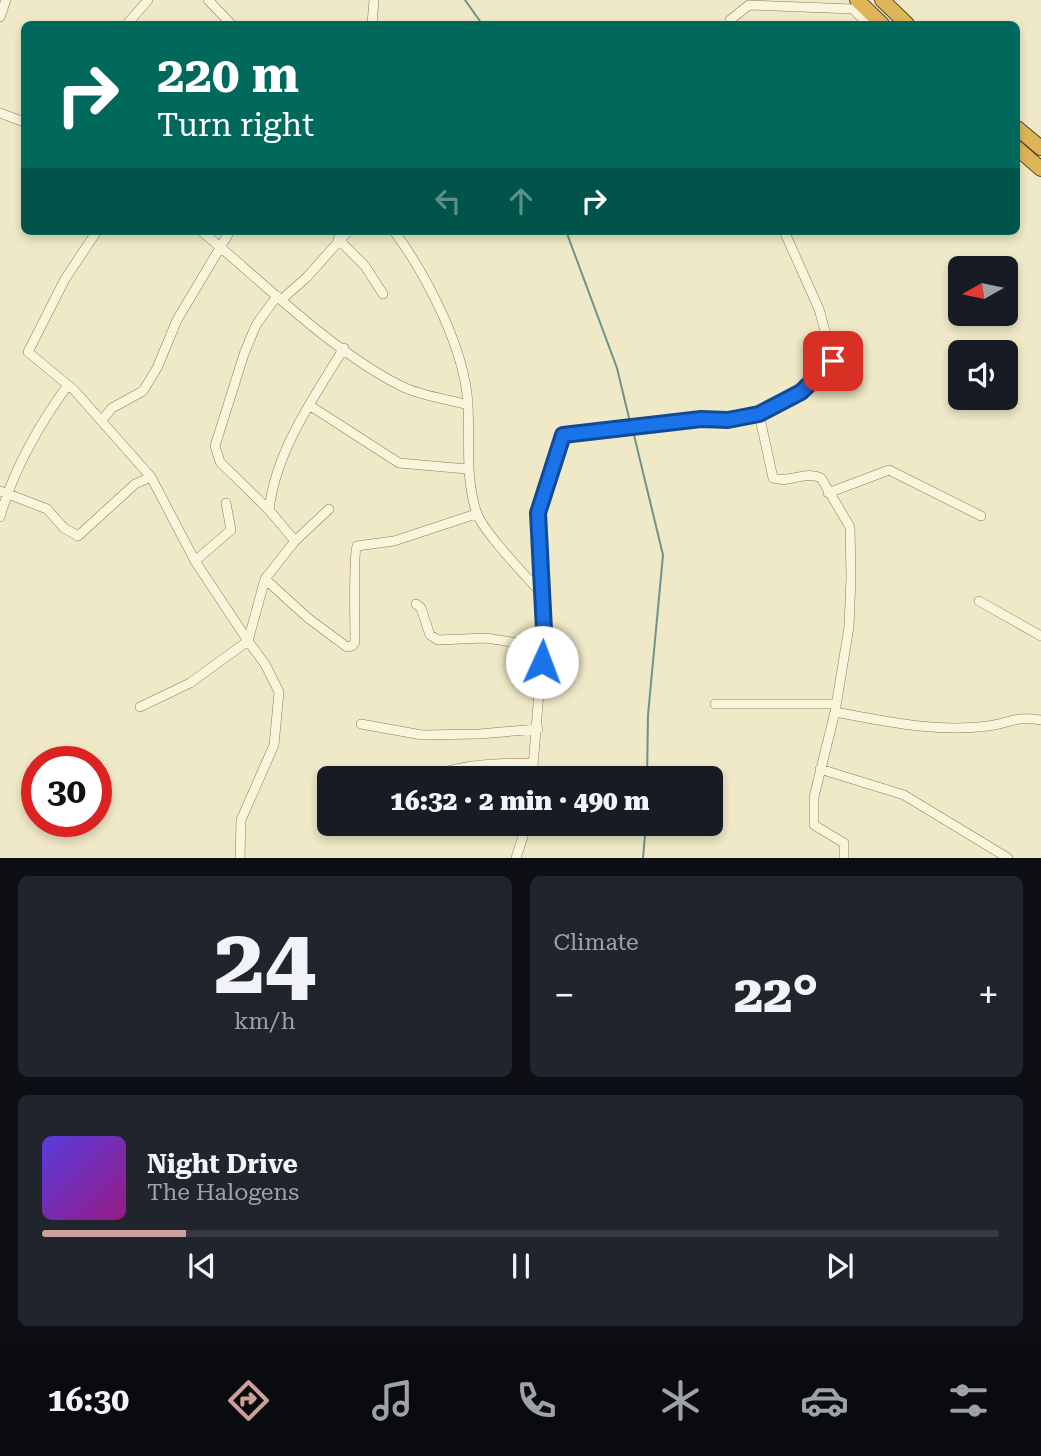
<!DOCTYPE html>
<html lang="en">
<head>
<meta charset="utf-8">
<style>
  :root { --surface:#171b24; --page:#20242c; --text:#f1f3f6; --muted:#9ea1a6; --line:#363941; --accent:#cb9f9a }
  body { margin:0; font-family:"Roboto Serif",serif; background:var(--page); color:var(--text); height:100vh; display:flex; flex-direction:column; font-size:26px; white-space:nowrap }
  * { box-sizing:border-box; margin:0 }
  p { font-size:23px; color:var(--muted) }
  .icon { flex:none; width:38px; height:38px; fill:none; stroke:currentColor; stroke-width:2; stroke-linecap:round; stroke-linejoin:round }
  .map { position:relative; height:858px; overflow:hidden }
  .drawer { display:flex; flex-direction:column; gap:18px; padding:18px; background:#0d0f14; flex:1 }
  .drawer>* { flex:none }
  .top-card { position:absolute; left:21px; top:21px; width:999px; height:214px; border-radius:10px; box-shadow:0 4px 10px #0003; background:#00695c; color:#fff; overflow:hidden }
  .needle { width:46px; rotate:261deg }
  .buttons { position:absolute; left:948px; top:256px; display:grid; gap:14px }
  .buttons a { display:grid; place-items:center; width:70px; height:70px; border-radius:10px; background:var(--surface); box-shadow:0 4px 10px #0003; font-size:35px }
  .speed { position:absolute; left:21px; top:746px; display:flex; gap:14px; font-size:35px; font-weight:700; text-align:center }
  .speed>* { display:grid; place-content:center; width:91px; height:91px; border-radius:50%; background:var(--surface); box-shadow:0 4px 10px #0003; line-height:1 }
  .speed .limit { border:10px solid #d22; background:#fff; color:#111 }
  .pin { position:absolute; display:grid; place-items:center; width:60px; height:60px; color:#fff; margin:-30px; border-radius:14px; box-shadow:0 4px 10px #0006 }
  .me { position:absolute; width:77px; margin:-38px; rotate:2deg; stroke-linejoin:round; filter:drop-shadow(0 0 5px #0008) }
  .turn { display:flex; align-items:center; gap:24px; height:147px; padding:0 21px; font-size:32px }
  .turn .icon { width:91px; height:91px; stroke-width:2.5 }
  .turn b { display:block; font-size:49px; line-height:60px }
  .lanes { display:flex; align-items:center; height:66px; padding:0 21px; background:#0003; justify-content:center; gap:35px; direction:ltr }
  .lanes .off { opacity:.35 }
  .big { font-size:52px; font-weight:800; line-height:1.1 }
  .drawer .tile { flex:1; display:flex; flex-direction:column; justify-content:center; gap:10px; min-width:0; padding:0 24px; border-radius:10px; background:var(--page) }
  .drawer .dial { align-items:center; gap:0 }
  .dial b { font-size:91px; line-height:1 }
  .song { display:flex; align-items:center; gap:21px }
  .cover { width:84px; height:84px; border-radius:10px; background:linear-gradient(135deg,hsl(250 70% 55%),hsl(310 70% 35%)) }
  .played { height:7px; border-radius:4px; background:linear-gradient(90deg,var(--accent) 15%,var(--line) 15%) }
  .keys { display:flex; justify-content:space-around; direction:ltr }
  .heat { display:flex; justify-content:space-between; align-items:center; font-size:38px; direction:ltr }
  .drawer .tiles { flex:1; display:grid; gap:18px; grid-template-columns:1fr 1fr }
  .tile:last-child { grid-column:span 2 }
  .trip { position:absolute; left:317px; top:766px; width:406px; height:70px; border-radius:10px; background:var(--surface); box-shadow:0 4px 10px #0003; font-weight:800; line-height:70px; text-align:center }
  .tabs { display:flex; height:112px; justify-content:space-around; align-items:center; background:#090b0e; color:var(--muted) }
  .tabs .icon { width:49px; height:49px }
  .tabs .selected { color:var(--accent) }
  .tabs b { font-size:32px; color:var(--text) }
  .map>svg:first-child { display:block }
</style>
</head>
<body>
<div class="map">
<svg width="1041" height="858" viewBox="0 0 1041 858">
  <rect width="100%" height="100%" fill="#efe9c7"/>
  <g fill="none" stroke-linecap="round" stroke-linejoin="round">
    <path stroke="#6e928e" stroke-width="2" d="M465 0 482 24
      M566 231 617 368 630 422
      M633 431 663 555 648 715 647 779
      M643 858 646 824"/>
    <g stroke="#8c7c5c" stroke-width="10">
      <path id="minor" d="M208 0 231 24
        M0 17 6 0
        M127 24 148 0
        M372 24 374 0
        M731 24 730 20 749 5 853 9 868 24
        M0 113 24 122
        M97 231 65 279 28 352 74 390 151 477 195 561 248 641
        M201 231C262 281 331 351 401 386 421 396 447 399 468 405
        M394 231C427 276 465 349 468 405 470 442 465 475 476 511 482 531 526 576 542 594
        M784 231 819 309 833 361 801 392 759 414 773 478C790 484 805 470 821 478L850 527 851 577 849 627 835 712 814 797V825L844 843V858
        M338 239 365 266 383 294
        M281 300 307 277 348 231
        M309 405 399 463 467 469
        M102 420 112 408 143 391 157 368 177 320 230 231
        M0 491 47 509 64 528 78 536 135 484 151 477
        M828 493 889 470 981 516
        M269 510 220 462 215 446 244 354 256 325 277 296
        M0 517C14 468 38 426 68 385
        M295 541 329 509
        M195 561 231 530 226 503
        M265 579 308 618 347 647 352 646 355 642C355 627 353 552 357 546L394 541 476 514
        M979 601 1041 636
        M416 604 421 608 430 635 438 640 486 638 543 647
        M248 641 265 579 295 541 269 510C276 450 313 399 344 348
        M715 704H836
        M140 707 190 683 248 641 265 664 279 692 274 745 241 820 240 858
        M835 712C884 721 937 733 988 726 1012 723 1012 716 1041 720
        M361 724 422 735 479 734 538 729
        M820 769 904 795 1008 858
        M432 779C448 764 511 763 533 763
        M532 779 544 630 538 513 563 435 701 419 728 420 759 414
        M516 858 527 824"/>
    </g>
    <g stroke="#5a4930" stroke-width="16">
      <path id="highway" d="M857 0 882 24
        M882 0 907 24
        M1017 128 1041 148
        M1017 148 1041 169"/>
    </g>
    <use href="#minor" stroke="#faf4db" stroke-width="9"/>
    <use href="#highway" stroke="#dfb557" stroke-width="14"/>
  </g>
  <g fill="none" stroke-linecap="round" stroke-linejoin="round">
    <g stroke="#114b97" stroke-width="18">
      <path id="route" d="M542 662 544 630 538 513 563 435 701 419 728 420 759 414 801 392 833 361"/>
    </g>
    <use href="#route" stroke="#1a73e8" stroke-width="12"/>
  </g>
</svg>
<div class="buttons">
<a><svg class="needle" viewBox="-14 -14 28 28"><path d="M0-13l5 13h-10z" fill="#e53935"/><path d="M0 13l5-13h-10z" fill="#9ea1a6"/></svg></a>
<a><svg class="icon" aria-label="sound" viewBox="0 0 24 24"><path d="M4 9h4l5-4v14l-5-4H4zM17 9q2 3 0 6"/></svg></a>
</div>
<div class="speed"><div class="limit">30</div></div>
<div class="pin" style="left:833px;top:361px;background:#d93025"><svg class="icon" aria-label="arrive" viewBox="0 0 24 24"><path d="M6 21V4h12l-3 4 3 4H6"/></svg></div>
<svg class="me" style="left:542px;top:662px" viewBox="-20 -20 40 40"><circle r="19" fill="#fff"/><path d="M0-13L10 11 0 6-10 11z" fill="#1a73e8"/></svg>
<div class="trip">16:32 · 2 min · 490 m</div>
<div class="top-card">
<div class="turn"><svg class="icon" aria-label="right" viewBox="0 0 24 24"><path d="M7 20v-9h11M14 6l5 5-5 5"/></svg><div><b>220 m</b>Turn right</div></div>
<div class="lanes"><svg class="icon off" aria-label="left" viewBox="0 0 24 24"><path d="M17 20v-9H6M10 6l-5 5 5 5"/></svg><svg class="icon off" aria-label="ahead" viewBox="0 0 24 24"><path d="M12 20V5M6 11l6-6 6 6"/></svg><svg class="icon" aria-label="right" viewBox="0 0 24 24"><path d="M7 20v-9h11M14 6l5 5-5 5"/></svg></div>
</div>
</div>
<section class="drawer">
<div class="tiles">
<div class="tile dial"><b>24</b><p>km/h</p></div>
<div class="tile"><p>Climate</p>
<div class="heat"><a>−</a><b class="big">22°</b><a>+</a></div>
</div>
<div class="tile">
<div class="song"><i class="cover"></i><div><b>Night Drive</b><p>The Halogens</p></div></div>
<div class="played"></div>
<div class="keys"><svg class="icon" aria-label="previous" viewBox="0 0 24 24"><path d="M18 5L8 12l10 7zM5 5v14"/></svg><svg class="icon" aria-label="pause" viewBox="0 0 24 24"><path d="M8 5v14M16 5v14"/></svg><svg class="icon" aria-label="next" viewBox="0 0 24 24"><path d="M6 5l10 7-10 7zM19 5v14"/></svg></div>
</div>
</div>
</section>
<nav class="tabs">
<b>16:30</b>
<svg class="icon selected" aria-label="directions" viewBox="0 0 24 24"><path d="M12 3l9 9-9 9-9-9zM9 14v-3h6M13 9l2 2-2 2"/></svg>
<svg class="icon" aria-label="music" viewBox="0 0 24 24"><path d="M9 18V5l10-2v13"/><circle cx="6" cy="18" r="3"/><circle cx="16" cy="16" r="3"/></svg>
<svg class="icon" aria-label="phone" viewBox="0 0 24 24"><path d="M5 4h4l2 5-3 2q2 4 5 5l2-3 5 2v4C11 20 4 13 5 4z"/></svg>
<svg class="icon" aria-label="climate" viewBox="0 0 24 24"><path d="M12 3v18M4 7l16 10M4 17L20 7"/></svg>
<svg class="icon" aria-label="car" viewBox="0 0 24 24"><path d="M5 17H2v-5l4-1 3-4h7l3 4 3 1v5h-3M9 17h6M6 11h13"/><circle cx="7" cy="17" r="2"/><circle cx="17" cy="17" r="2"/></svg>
<svg class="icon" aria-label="filters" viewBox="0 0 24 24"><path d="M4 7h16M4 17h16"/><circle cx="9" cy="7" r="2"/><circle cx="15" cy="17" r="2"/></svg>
</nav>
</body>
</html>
